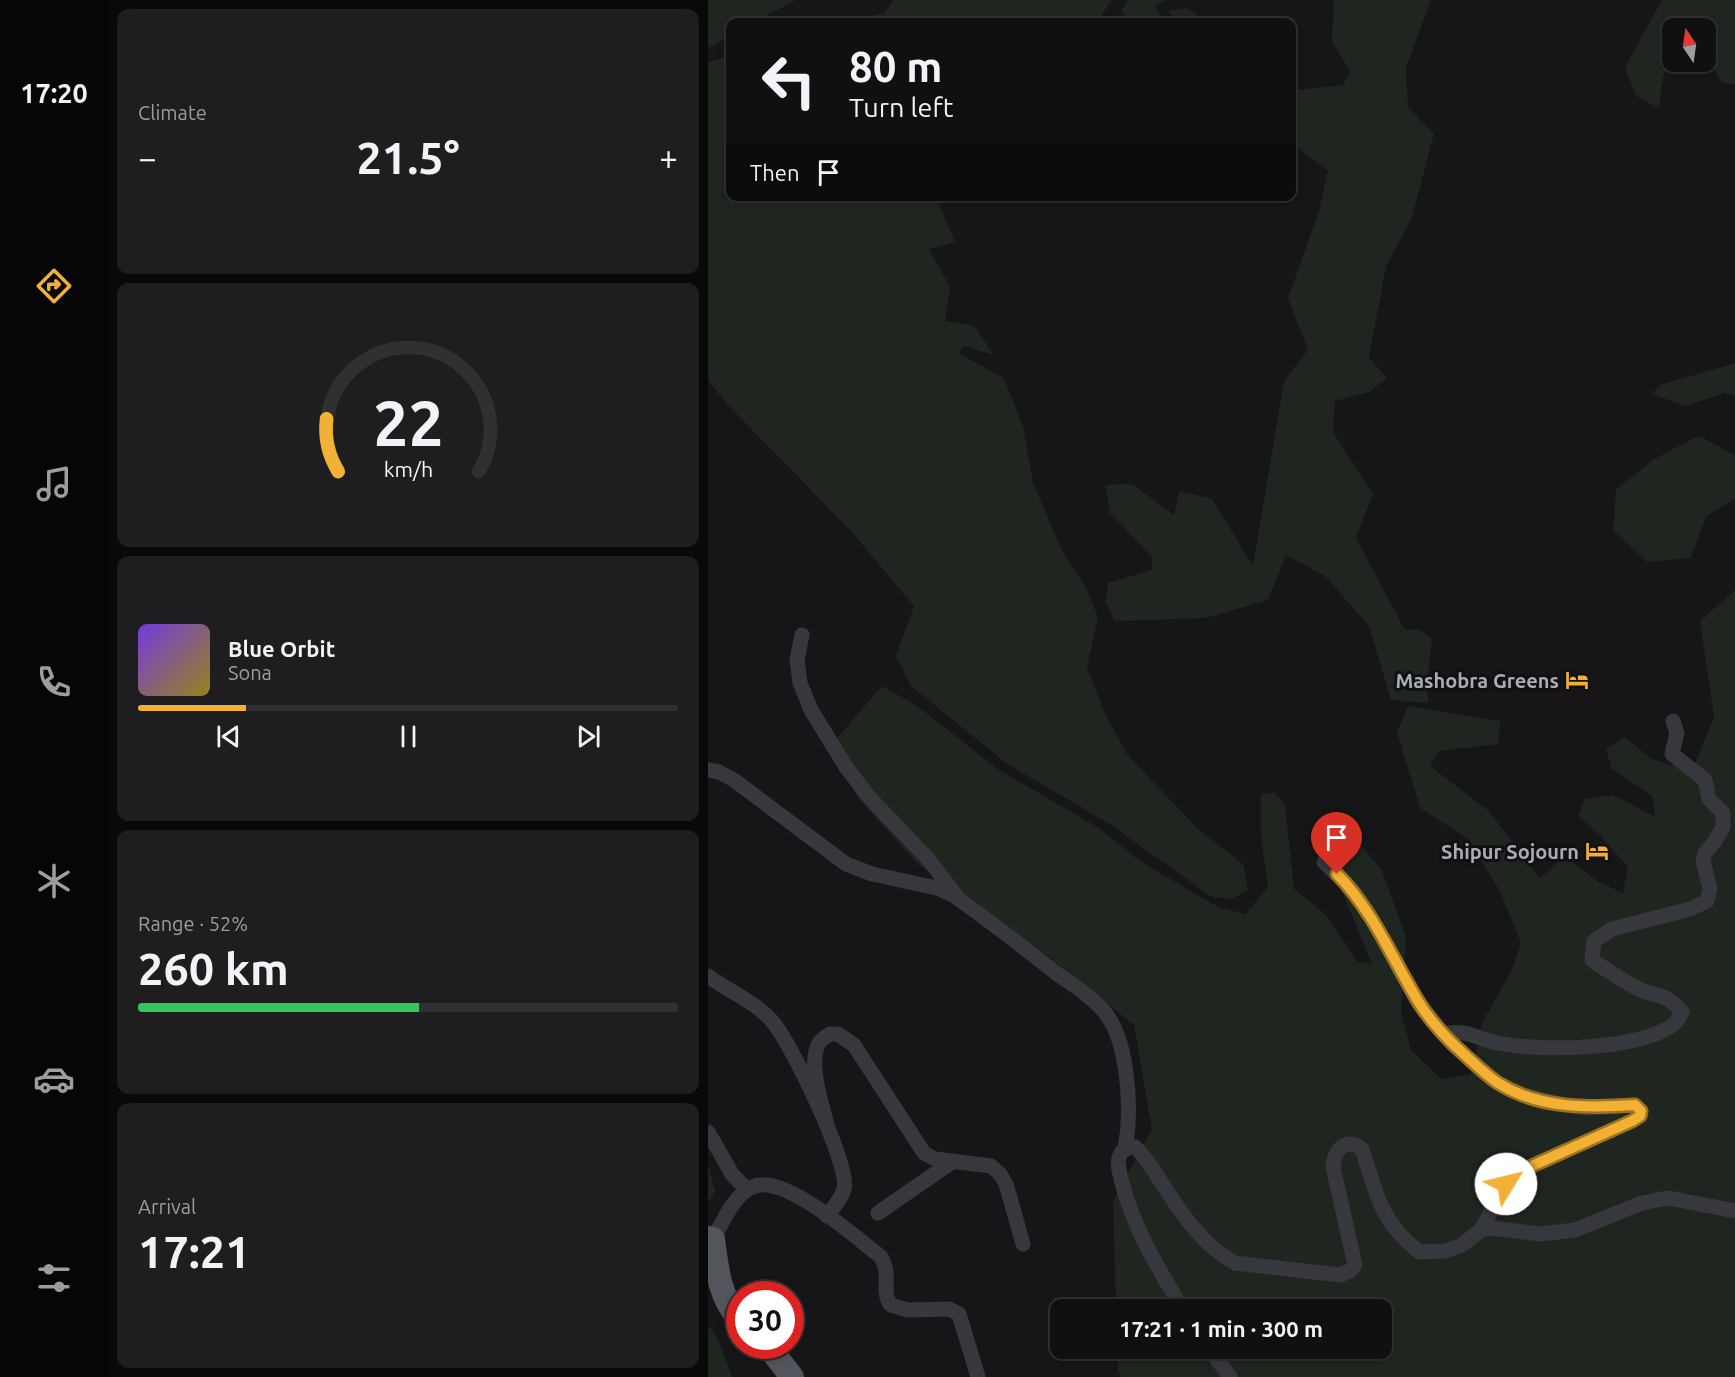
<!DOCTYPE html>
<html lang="en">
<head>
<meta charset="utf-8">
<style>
  :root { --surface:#101012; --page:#1e1e20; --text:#f1f3f6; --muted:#9c9d9f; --line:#303032; --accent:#f2b134 }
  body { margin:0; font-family:Ubuntu,sans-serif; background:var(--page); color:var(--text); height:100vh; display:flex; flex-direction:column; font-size:22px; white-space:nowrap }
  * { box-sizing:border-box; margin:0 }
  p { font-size:20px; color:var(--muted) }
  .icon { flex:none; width:33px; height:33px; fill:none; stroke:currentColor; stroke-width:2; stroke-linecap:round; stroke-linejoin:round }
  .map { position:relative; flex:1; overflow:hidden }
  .details { display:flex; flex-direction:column; gap:9px; padding:9px; background:#09090a; width:600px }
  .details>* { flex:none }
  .guide { position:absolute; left:18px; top:18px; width:570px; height:183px; border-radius:12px; box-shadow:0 3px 9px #0003,0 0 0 2px var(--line); background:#101012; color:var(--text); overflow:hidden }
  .needle { width:39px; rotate:347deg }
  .fabs { position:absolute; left:954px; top:18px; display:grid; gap:12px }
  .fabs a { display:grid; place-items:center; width:54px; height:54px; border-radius:12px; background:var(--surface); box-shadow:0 3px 9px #0003,0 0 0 2px var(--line); font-size:30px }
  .speed { position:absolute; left:18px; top:1281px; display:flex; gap:12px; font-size:30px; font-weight:700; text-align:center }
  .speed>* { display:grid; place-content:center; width:78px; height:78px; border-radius:50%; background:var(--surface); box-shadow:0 3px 9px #0003,0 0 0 2px var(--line); line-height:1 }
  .speed .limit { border:9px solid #d22; background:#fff; color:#111 }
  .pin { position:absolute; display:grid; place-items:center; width:51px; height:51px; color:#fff; margin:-62px -26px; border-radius:50% 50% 50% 0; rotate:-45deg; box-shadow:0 0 6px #0007 }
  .pin .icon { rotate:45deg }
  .me { position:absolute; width:66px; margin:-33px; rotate:54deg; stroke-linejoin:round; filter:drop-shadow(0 0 4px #0008) }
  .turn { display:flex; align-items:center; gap:21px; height:126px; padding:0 24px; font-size:27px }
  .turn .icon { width:78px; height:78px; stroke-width:2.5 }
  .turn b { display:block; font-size:42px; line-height:51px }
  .then { display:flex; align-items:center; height:57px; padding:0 24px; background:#0003; gap:12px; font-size:22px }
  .big { font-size:45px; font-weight:700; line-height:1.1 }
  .details .widget { flex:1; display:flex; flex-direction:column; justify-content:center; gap:9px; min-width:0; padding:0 21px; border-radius:12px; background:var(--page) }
  .details .dial { align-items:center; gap:0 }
  .dial svg { height:156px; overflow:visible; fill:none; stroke:var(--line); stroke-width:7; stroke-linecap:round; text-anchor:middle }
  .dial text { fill:var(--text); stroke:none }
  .song { display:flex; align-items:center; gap:18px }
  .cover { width:72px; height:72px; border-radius:9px; background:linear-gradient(135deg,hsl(260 70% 55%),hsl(50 70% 35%)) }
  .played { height:6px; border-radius:3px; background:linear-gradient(90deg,var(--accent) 20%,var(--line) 20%) }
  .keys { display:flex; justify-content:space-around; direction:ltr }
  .heat { display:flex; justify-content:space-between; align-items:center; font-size:33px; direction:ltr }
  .charge { height:9px; border-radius:4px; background:linear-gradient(90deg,#34c759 52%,var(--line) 0) }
  .trip { position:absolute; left:342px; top:1299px; width:342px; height:60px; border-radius:12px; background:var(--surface); box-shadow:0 3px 9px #0003,0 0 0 2px var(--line); font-weight:700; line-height:60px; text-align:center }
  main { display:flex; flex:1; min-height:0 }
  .dock { display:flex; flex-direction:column; width:108px; justify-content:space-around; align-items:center; background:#060607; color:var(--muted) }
  .dock .icon { width:42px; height:42px }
  .dock .active { color:var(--accent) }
  .dock b { font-size:27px; color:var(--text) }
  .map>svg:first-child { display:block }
</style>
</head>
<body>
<main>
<nav class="dock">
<b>17:20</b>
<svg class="icon active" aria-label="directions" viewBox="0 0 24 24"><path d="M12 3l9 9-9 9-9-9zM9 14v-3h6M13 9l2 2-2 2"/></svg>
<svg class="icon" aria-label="music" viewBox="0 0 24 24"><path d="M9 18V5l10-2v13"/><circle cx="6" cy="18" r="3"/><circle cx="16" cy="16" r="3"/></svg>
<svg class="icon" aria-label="phone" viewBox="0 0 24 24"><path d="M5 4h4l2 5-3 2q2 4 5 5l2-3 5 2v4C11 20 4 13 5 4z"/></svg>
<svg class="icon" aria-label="climate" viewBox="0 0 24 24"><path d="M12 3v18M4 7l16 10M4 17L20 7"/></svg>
<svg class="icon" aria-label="car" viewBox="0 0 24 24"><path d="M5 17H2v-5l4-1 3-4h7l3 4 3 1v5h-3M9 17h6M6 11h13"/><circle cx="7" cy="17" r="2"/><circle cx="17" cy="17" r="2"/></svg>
<svg class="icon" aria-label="filters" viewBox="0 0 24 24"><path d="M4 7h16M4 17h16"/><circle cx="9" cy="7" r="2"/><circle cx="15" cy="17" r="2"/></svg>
</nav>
<section class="details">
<div class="widget"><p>Climate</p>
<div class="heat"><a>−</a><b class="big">21.5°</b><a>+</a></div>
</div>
<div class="widget dial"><svg viewBox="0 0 100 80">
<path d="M14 69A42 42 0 1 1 86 69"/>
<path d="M14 69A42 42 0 0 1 8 42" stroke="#f2b134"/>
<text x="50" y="56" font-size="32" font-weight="700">22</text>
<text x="50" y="72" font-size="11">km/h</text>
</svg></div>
<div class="widget">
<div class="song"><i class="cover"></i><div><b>Blue Orbit</b><p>Sona</p></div></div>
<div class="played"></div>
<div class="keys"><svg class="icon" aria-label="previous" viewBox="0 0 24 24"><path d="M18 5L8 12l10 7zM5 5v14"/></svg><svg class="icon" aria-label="pause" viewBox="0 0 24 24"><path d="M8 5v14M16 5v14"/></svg><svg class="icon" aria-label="next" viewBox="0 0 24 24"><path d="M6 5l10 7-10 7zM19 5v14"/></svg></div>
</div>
<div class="widget"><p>Range · 52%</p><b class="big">260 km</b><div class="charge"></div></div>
<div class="widget"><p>Arrival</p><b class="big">17:21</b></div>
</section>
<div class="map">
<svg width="1027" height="1377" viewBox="0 0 1027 1377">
  <rect width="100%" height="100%" fill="#161618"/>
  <path fill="#1e261f" d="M0 0H88L47 22H22V36L0 48Z
    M186 0H404L389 22H140L176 13Z
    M420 0H458L447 6 456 20 445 22H422L413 10Z
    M626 0H723L698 68 700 107 726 134 704 217 678 267 661 357 679 378 661 392 627 401 625 432 665 494 648 538 697 630 711 629 724 639 719 684 720 703 683 700 661 626 617 576 578 555 560 600 498 618 406 621 398 602 400 583 444 570V557L402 513 397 485 424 484 466 515 471 491 504 499 545 566 576 381 600 350 580 298 611 211 620 171 584 143V86L592 90 635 85 642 71 624 41Z
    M954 0H1027V85L1014 83 998 54V28H964V57L955 77 951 108 928 96 917 67Z
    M480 8 498 22H467L461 11Z
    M22 56V196L228 197 247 242 221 249 242 287 237 321 266 326 286 355 255 346 252 354 296 378 315 427 325 483 355 553 376 583 390 617 379 667 395 709 418 753 490 829 535 864 540 890 523 899 504 897 403 825 298 763 203 686 188 656 206 606 143 531 19 404 0 380V62Z
    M1027 363V396L1017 393 977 406 944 394 952 385Z
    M991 436 1027 455V499L998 516 983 558 939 562 905 530 908 490 946 459Z
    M1027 590V1377H413L410 1370V1349L674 1348V1310L408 1309 405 1201 444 1129 426 1025 341 957 211 865 150 798 122 746 174 686 208 705 291 770 391 828 435 863 510 907 538 914 560 887 553 837V795L566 792 577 804 586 889 618 915 650 962 664 964 628 877 632 836 643 833 674 871 698 937 693 1013 703 1050 733 1079 763 1074 774 1023 804 970 813 943 792 891 760 839 712 808 689 732 700 706 792 721 790 744 732 751 722 766 781 811 832 879 857 856 889 881 915 893 920 867 892 835 870 816 877 799 906 795 947 817 944 796 904 769 898 749 916 737 944 759 984 771 1006 717 992 621Z
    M0 1163 7 1191 0 1203Z
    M0 1325 9 1337 24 1377H0Z"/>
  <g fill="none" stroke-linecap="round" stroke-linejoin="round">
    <path stroke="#37383d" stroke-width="15" d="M94 635 89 660 92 683 103 710 138 767 161 797 220 859 247 894
      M0 770 11 772 26 780 138 864 164 874 229 888 245 895C280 920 314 946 348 973 365 985 386 998 398 1014 421 1044 424 1112 417 1148
      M616 862 642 887 660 912 711 1004 745 1045 790 1083 816 1095 852 1104 879 1108 927 1105 933 1111 932 1116 924 1121 809 1173 798 1184 773 1230
      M0 976C20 991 48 1002 64 1021 82 1041 143 1166 136 1189 134 1198 125 1208 119 1216
      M740 1039 741 1033C759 1030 773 1040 790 1043 832 1052 932 1050 966 1024 970 1021 972 1016 974 1012 953 988 946 999 925 986 911 978 897 969 884 960L886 941 904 929 982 909 999 901 1002 889 995 861 997 853 1007 841 1015 827V813L1001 799 997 780 964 754 969 733 965 721
      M120 1129C115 1106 99 1064 111 1043 113 1039 119 1036 122 1034H130L146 1045 216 1153 227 1159 283 1166 292 1174 298 1184 315 1244
      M0 1132 24 1174 39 1190
      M170 1213 244 1162
      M5 1239C15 1222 25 1196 44 1187 75 1172 147 1237 172 1256 185 1274 172 1292 183 1305L200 1310 241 1309 251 1314 270 1377
      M475 1310C450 1268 426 1229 414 1183 412 1174 408 1163 412 1155 415 1148 421 1148 427 1147 439 1158 446 1171 455 1185 474 1214 495 1246 527 1263L632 1275 642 1271 647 1265 625 1167C626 1150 638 1136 654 1149 669 1194 671 1220 711 1252L737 1251 754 1245 773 1230 783 1228 832 1234 867 1230 934 1203 960 1198 1027 1211
      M501 1348 522 1377"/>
    <path stroke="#53555c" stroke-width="24" d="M0 1238 5 1239C9 1269 11 1297 32 1320
      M60 1346 84 1377"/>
  </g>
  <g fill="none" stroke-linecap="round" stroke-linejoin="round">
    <g stroke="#9d7322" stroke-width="15">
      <path id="route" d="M629 874C665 911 684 958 710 1001 722 1021 741 1041 758 1056 768 1065 778 1075 790 1083 831 1109 881 1108 927 1105L933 1111 932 1116 924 1121 808 1173 798 1184"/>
    </g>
    <use href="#route" stroke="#f2b134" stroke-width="10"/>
  </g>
  <defs>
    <g id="hotel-bare" transform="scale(1.8)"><path d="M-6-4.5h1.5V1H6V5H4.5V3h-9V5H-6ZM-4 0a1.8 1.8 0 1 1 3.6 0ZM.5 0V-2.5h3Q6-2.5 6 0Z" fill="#f2b134" stroke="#111113" stroke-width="2.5" paint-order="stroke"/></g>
  </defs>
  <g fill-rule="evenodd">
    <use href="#hotel-bare" x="869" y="680"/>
    <use href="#hotel-bare" x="889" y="851"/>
  </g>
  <g text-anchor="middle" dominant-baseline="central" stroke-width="6" stroke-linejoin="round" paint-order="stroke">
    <g font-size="20" font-weight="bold" fill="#a8adb8" stroke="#111113" text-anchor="end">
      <text x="851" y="680">Mashobra Greens</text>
      <text x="871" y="851">Shipur Sojourn</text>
    </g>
  </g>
</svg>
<div class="fabs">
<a><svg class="needle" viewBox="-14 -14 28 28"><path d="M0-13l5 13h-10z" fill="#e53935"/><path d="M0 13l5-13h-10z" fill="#9c9d9f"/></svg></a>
</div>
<div class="speed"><div class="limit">30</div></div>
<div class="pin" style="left:629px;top:874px;background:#d93025"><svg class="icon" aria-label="arrive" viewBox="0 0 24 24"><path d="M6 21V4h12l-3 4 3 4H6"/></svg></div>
<svg class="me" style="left:798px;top:1184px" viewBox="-20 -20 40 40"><circle r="19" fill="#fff"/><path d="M0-13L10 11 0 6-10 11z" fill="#f2b134"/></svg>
<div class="trip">17:21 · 1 min · 300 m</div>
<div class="guide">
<div class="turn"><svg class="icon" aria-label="left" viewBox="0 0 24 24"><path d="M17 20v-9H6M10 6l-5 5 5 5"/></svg><div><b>80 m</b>Turn left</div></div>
<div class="then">Then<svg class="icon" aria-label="arrive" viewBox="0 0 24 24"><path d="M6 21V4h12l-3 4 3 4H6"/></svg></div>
</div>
</div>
</main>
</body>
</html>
